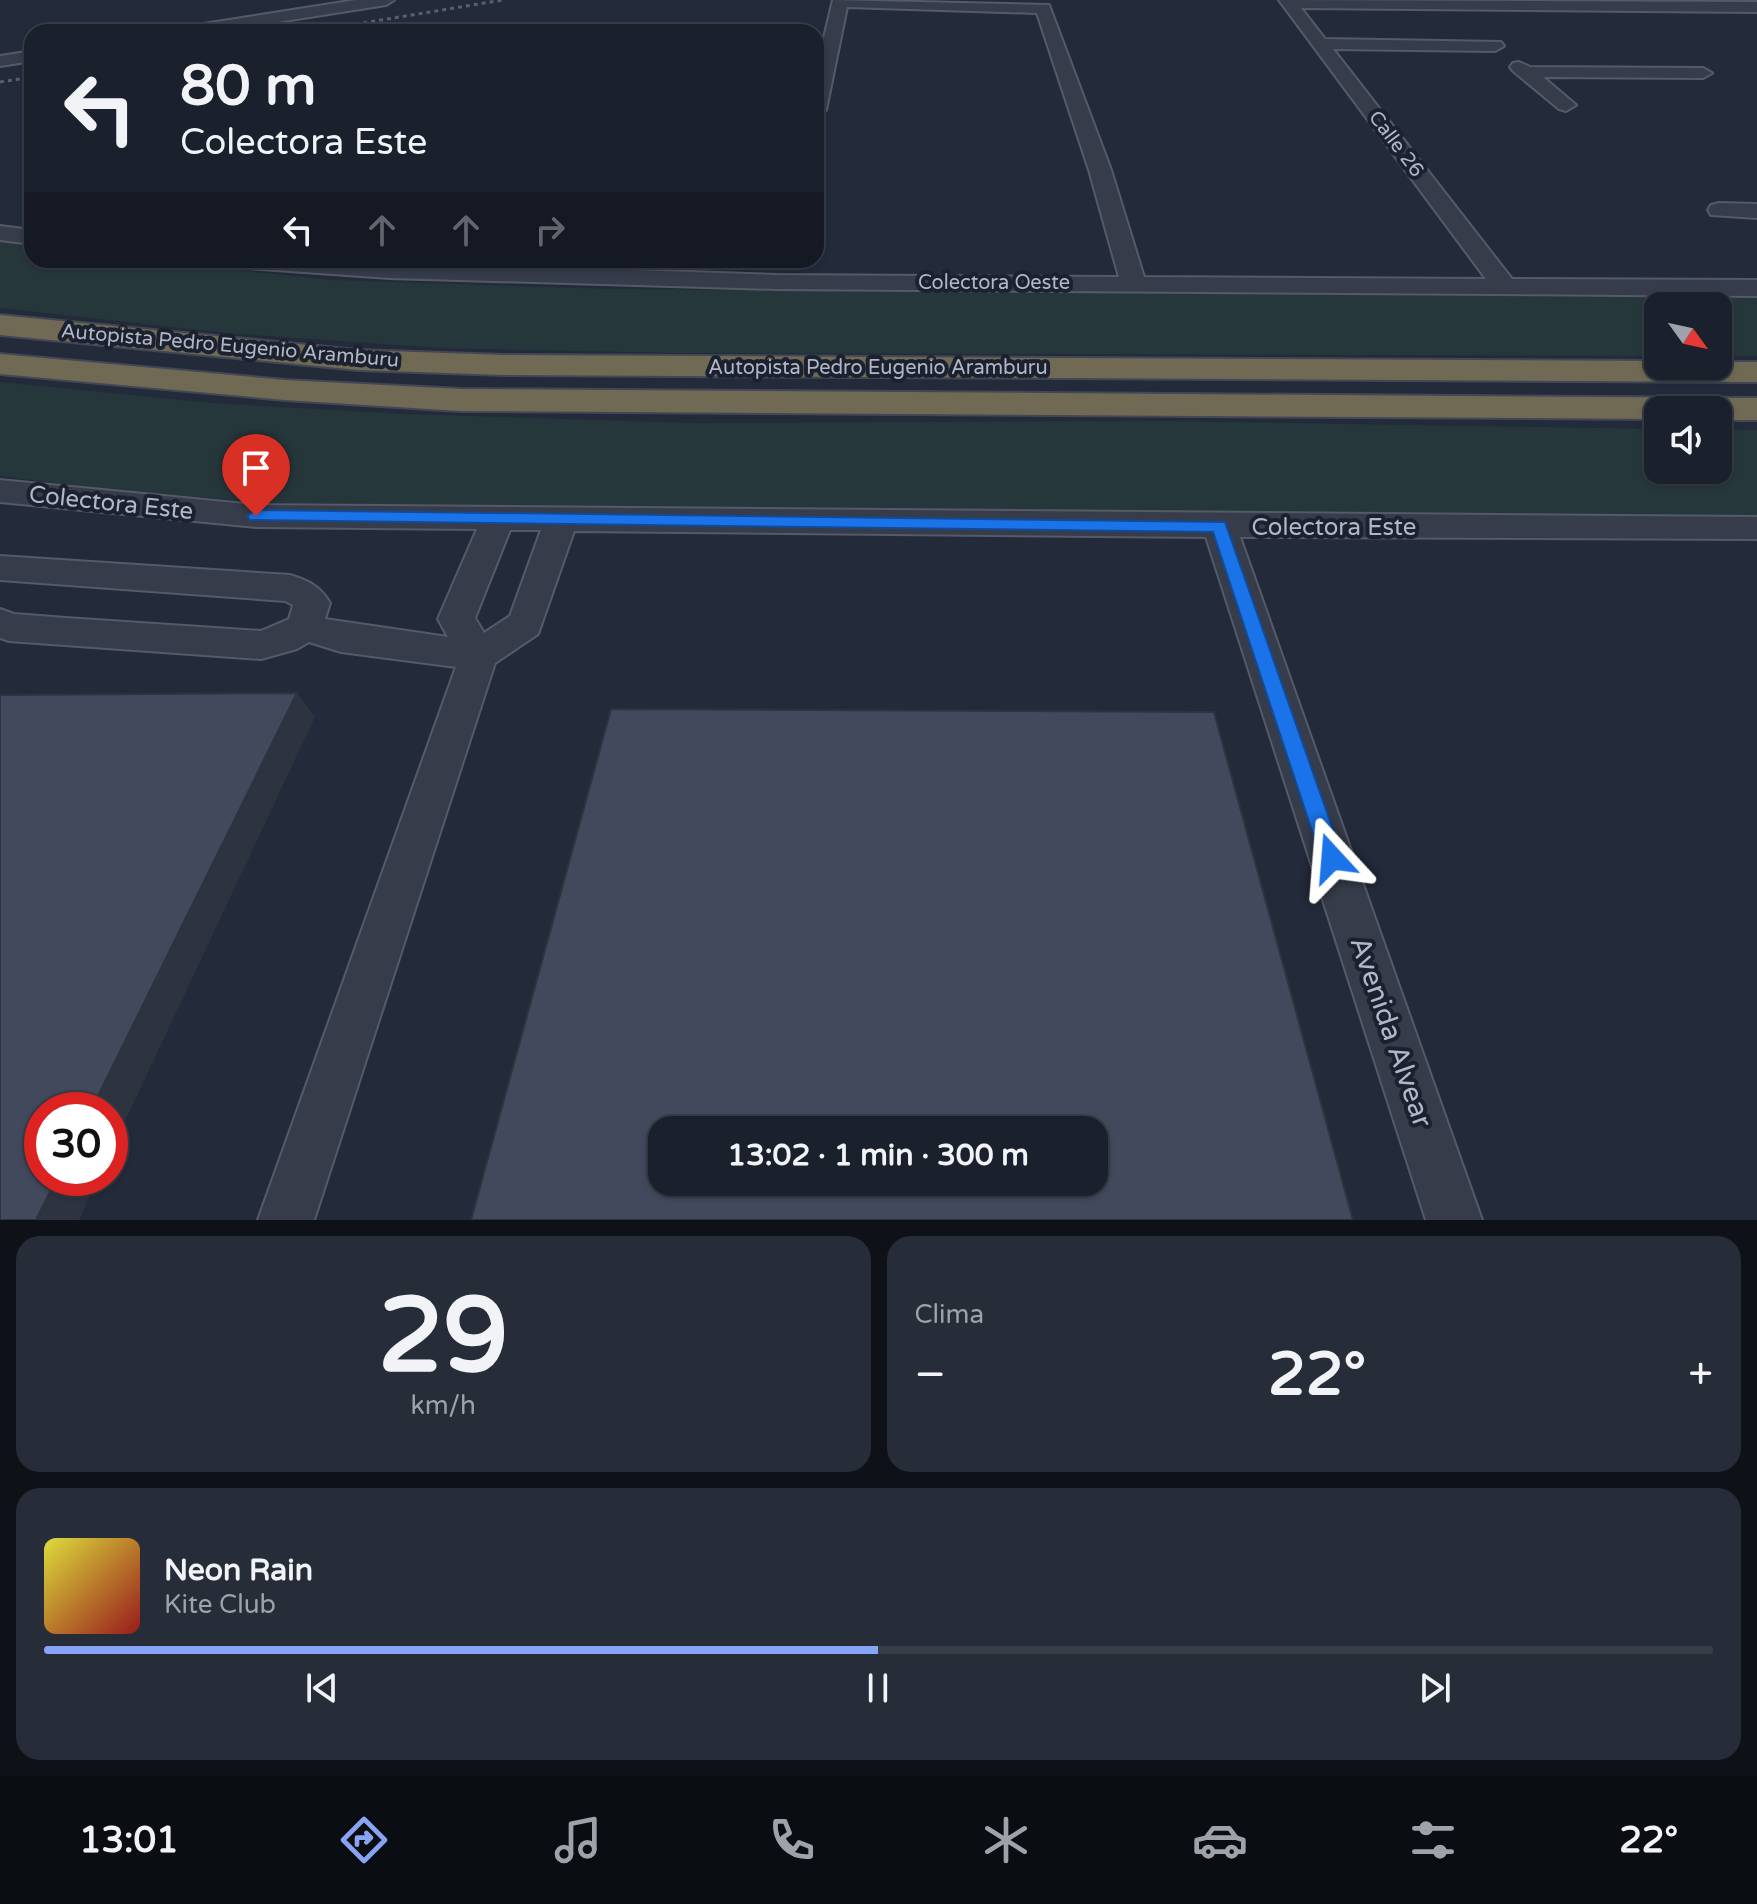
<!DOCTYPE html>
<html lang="es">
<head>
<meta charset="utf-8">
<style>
  :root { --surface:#1a202c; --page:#272d38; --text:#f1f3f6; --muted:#9fa3a9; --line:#383e48; --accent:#88a4f5 }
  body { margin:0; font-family:"Varela Round",sans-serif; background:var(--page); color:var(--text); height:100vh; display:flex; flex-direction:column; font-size:30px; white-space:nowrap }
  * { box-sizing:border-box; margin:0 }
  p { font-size:26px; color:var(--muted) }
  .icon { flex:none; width:44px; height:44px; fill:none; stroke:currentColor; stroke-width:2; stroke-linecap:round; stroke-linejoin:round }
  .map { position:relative; height:1220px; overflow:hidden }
  .side { display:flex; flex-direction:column; gap:16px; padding:16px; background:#0e1218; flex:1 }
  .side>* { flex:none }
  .guide { position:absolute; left:24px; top:24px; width:800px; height:244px; border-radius:24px; box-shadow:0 2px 6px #0004,0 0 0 2px var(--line); background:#1a202c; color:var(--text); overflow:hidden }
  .needle { width:52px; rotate:123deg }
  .tools { position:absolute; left:1644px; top:292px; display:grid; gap:16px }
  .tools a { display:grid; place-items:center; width:88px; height:88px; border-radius:16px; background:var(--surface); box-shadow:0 2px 6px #0004,0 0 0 2px var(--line); font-size:40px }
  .speed { position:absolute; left:24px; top:1092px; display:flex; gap:16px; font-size:40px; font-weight:700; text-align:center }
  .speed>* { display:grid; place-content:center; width:104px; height:104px; border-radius:50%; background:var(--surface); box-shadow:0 2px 6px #0004,0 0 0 2px var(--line); line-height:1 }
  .speed .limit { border:12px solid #d22; background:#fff; color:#111 }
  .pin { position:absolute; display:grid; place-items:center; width:68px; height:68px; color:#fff; margin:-82px -34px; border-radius:50% 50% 50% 0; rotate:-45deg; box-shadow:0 0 8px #0007 }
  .pin .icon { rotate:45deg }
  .me { position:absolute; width:88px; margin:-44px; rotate:341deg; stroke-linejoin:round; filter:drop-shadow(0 0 6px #0008) }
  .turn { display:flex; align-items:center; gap:28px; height:168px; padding:0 24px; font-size:36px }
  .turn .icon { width:104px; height:104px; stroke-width:2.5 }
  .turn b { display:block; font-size:56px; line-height:68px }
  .lanes { display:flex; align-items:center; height:76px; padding:0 24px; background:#0003; justify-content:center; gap:40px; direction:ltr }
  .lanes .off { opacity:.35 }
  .big { font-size:60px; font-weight:700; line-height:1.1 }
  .side .widget { flex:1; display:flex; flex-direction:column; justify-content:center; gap:12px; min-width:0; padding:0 28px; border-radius:24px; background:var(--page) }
  .side .dial { align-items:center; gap:0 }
  .dial b { font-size:104px; line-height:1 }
  .song { display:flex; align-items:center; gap:24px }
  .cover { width:96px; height:96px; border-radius:12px; background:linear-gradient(135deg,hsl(60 70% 55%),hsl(0 70% 35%)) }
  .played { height:8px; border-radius:4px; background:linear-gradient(90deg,var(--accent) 50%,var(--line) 50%) }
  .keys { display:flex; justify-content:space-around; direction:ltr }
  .heat { display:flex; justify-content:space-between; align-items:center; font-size:44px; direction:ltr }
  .side .tiles { flex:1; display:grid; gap:16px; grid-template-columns:1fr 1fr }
  .widget:last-child { grid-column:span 2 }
  .trip { position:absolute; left:648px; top:1116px; width:460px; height:80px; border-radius:24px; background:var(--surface); box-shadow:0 2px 6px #0004,0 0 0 2px var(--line); font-weight:700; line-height:80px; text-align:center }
  .tab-bar { display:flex; height:128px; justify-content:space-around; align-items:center; background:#0a0d12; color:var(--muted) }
  .tab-bar .icon { width:56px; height:56px }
  .tab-bar .current { color:var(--accent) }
  .tab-bar b { font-size:36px; color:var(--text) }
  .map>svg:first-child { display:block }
</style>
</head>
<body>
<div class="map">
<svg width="1757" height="1220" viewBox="0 0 1757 1220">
  <rect width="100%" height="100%" fill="#232a3a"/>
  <path fill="#26373c" d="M0 241 32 246V260H147L331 280 609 289 1757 298V356H1718V306H1658V356L675 353 440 348 227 333 0 308Z
    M0 382 212 403 403 414 691 423 1156 421 1658 429V470H1718V430H1757V515H1349L275 503 120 491 0 476Z"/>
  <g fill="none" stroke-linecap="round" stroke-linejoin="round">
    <g stroke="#545a68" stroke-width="4">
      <path id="minor" d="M356 0H394L386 5 215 32H176L184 27Z
        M833 0 1049 5 1111 170 1144 277 1486 279 1279 0 1757 2V12L1301 8 1325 39 1501 42 1504 46 1495 51 1333 49 1512 279 1757 280V296L777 289 389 278 232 267 223 265 220 260H337L777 275 1119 277 1089 170 1037 13 847 7 826 110 816 116V71Z
        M32 51V61L0 66V56Z
        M1519 62 1530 67 1703 68 1712 73 1703 78 1543 77 1576 105 1566 111 1559 109 1513 71 1510 67 1513 63Z
        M1719 203 1757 204V218L1711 215 1708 210 1711 205Z
        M0 226 32 230V244L0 240Z
        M0 480 256 505 1757 517V539L1240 537 1482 1220H1426L1206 537 574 531 538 634 495 663 314 1220H258L456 667 341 652 309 642 297 649 261 659 9 641 0 638V609L14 614 66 618 261 631 289 619 293 605 285 601 0 580V556L290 575C309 581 320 586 330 603L325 619 448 637 438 619 477 529 256 527 0 502ZM510 530H541L510 616 484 633 475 618Z"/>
    </g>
    <g stroke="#414755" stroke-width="4">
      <path id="highway" d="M0 315 358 350 504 355 1658 361V366H1718V362H1757V382L504 375 358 370 0 335Z
        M0 354 285 380 461 389 1757 398V420H1718V410H1658V419L461 411 285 400 0 374Z"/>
    </g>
    <use href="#minor" fill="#363c4a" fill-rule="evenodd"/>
    <use href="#highway" fill="#706954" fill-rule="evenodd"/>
    <path stroke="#585f71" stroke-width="3" stroke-dasharray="4 4" stroke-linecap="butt" d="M308 32 503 0
      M0 82 32 77"/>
  </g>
  <path fill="#2e3340" d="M297 693 315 717 110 1153V1110H91Z
    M57 1178H98L79 1220H36Z"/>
  <path fill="#42495c" stroke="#2e3340" stroke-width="2" fill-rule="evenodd" d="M297 693 91 1110H42V1178H57L36 1220H0V695Z
    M611 709 1214 712 1353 1220H471ZM662 1130H1094V1182H662Z"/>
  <path fill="#1a73e8" stroke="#114b97" stroke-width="2" d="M256 510 1225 522 1343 858 1340 865 1332 868 1324 865 1321 858 1213 532 250 520 247 516Z"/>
  <g text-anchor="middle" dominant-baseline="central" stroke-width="8" stroke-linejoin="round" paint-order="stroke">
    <g font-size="20" fill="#b1b7c6" stroke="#1c212f">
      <text transform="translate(1396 144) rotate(53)">Calle 26</text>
      <text x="994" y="283">Colectora Oeste</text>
      <text transform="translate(230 346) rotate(5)">Autopista Pedro Eugenio Aramburu</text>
      <text x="878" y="368">Autopista Pedro Eugenio Aramburu</text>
    </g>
    <g font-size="24" fill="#b1b7c6" stroke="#1c212f">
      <text transform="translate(111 503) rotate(6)">Colectora Este</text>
      <text x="1334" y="527">Colectora Este</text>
    </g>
    <g font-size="28" fill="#b1b7c6" stroke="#1c212f">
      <text transform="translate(1391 1032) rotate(71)">Avenida Alvear</text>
    </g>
  </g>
</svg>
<div class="tools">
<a><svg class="needle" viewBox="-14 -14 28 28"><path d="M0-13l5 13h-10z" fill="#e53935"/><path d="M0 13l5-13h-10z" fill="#9fa3a9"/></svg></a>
<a><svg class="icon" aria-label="sound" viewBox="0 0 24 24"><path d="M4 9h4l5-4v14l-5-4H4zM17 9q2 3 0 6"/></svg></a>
</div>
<div class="speed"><div class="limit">30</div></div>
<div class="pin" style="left:256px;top:516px;background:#d93025"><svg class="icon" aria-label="arrive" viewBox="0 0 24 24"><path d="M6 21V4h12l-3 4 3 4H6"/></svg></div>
<svg class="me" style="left:1332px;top:858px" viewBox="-20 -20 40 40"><path d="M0-17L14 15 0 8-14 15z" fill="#1a73e8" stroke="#fff" stroke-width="4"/></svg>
<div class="trip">13:02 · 1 min · 300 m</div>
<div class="guide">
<div class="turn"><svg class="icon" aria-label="left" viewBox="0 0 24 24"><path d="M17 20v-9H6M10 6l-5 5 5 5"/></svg><div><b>80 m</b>Colectora Este</div></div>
<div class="lanes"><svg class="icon" aria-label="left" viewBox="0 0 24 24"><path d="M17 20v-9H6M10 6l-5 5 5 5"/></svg><svg class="icon off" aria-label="ahead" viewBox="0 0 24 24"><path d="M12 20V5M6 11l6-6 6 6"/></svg><svg class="icon off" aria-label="ahead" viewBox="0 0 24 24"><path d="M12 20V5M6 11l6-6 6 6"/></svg><svg class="icon off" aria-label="right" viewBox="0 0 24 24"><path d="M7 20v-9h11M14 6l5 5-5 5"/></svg></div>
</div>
</div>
<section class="side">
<div class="tiles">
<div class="widget dial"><b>29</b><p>km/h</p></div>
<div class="widget"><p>Clima</p>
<div class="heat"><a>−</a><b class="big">22°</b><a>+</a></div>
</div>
<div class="widget">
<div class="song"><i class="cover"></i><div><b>Neon Rain</b><p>Kite Club</p></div></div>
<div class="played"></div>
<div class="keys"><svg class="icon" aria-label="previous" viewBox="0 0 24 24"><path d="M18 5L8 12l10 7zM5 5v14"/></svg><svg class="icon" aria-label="pause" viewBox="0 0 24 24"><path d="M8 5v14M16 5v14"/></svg><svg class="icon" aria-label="next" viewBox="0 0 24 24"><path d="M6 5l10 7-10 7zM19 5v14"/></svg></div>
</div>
</div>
</section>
<nav class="tab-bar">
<b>13:01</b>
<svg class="icon current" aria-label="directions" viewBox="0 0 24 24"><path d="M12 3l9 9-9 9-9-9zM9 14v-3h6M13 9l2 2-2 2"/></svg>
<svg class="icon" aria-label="music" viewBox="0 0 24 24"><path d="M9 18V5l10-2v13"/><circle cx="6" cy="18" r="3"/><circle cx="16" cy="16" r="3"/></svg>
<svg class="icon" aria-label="phone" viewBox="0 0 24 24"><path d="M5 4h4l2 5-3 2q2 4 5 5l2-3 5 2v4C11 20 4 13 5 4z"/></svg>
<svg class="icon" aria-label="climate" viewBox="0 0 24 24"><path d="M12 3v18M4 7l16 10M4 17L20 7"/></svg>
<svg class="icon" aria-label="car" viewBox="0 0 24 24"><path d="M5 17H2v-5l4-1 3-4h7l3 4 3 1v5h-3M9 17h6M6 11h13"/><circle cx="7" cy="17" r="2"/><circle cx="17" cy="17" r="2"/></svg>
<svg class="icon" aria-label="filters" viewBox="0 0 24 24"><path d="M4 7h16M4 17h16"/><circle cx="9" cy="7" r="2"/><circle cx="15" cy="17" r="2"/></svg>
<b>22°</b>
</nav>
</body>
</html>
